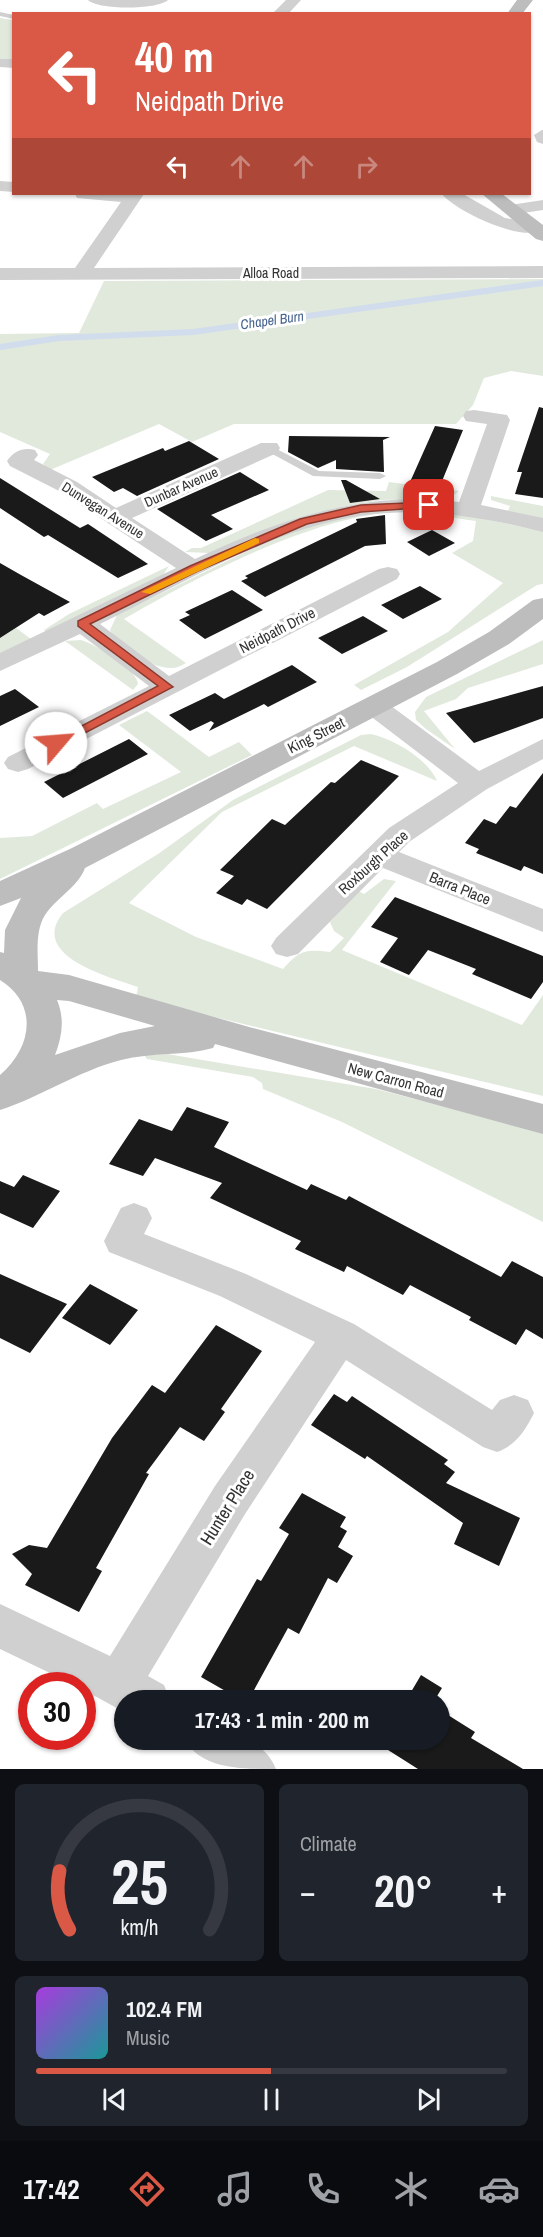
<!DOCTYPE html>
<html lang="en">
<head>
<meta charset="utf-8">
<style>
  :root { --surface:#171b24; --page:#20242c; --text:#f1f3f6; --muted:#9ea1a6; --line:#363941; --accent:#d95946 }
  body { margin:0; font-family:"Archivo Narrow",sans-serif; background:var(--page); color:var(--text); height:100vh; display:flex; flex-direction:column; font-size:22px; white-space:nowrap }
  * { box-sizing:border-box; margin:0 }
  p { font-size:20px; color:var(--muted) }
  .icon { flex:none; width:33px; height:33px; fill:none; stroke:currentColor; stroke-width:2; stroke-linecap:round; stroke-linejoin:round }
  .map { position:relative; height:1769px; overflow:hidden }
  .side { display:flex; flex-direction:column; gap:15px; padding:15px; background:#0d0f14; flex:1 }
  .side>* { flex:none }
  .top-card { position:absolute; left:12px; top:12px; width:519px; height:183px; border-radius:0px; box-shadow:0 2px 4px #0004; background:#d95946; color:#fff; overflow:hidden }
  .speed { position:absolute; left:18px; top:1672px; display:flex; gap:12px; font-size:30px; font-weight:700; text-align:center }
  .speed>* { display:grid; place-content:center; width:78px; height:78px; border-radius:50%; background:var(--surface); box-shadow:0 2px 4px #0004; line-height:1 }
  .speed .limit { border:9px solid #d22; background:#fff; color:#111 }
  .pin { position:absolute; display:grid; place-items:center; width:51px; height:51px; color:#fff; margin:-26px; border-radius:12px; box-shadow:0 3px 9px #0006 }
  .me { position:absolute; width:66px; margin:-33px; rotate:63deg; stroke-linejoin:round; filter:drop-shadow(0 0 4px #0008) }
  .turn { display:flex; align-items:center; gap:21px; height:126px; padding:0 24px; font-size:27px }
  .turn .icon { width:78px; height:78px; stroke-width:2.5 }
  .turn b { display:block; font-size:42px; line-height:51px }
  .lanes { display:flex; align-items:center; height:57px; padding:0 24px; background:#0003; justify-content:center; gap:30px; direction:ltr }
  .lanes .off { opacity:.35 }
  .big { font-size:45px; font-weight:700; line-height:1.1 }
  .side .tile { flex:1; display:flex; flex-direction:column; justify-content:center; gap:9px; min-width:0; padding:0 21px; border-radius:9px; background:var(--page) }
  .side .dial { align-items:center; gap:0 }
  .dial svg { height:156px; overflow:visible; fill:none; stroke:var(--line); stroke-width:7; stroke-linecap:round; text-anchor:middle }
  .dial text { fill:var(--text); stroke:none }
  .song { display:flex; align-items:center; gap:18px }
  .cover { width:72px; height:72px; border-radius:9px; background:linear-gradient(135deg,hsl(280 70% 55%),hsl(180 70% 35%)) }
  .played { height:6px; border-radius:3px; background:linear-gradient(90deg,var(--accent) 50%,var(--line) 50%) }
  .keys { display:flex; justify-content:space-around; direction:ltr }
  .heat { display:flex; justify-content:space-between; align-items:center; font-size:33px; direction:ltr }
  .side .tiles { flex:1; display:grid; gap:15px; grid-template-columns:1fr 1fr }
  .tile:last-child { grid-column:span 2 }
  .trip { position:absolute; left:114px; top:1690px; width:336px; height:60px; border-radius:30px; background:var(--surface); box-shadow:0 2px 4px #0004; font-weight:700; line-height:60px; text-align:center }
  .tab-bar { display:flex; height:96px; justify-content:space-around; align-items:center; background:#090b0e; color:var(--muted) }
  .tab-bar .icon { width:42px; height:42px }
  .tab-bar .current { color:var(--accent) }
  .tab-bar b { font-size:27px; color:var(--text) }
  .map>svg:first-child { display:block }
</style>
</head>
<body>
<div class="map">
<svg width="543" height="1769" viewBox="0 0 543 1769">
  <rect width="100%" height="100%" fill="#fff"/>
  <path fill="#e1e9dd" d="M0 18 13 20V60L0 59Z
    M543 279V376L511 371 484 378 473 405 456 424H234L192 442 159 424 50 470 43 464 50 454 0 432V334L79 333 104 281Z
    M389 482 459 491C442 508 405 498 383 500 319 508 277 524 220 550L209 553 185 552 192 548H201L328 490 386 491Z
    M491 496 543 506V520L508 511 510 506 491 500Z
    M387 511 449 512 543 531V584L537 585 407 667 361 690 354 685 448 632 503 583 452 553 473 541 476 521C451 518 424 512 399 512 318 514 194 578 124 619L186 663C182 665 177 668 173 668 154 670 116 646 110 630L117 615 272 539 325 521Z
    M169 566 161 578 46 632 44 630 69 614Z
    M16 628 31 639 0 654V638Z
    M81 640C95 644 137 669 138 684L133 690 65 641Z
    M543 640V664L468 688 456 699 424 711 455 749 426 729 416 720 415 712 426 697Z
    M147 711 209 757 239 742 252 755 0 879V838L32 836 97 803 103 809 181 772 119 725Z
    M371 734C394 739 428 759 437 781L354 746 222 812 129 903 196 937 283 969C300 950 305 949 330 952L344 938 334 931 330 922 357 890 364 894 384 879 396 881 342 950 522 1025 543 995V1096L136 998 138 987C110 977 28 956 63 913L158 854 233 800 361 735Z
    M167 1054 376 1089 543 1132V1222L342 1122 263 1089 262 1083 253 1077 147 1059 144 1055Z"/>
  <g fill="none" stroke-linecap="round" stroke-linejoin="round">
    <path stroke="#d1dcec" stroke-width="6" d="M0 347 59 338 193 332 543 283"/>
  </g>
  <path fill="#1a1a1a" d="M539 407 543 408V498L515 494 522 472H517Z
    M435 426 463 430 440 486 410 482Z
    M289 436 390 437 383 440 384 472 336 469V460L318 468 288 452Z
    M189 441 219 459 137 496 123 488 114 492 92 477 163 448 165 451Z
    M240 472 269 490 211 515 233 529 206 541 157 509Z
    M0 478 80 528 88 524 148 564 118 578 48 535 44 537 0 508Z
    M341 480H346L380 499 350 503Z
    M385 515 386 544 365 546 265 597 241 581 248 578 245 576 357 522 356 519Z
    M432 530 455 543 429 556 407 542Z
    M0 563 21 575 70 602 44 616 39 613 0 638Z
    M420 586 442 599 403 619 381 605Z
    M232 590 263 610 205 639 179 620 190 615 185 612Z
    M363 616 388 631 342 654 318 638Z
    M292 665 317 682 268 707 264 704 209 731 214 723 211 721 190 731 169 715 215 693 224 699Z
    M543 686V718L474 743 446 713Z
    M15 689 39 707 0 726V696Z
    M129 739 148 754 63 798 44 782Z
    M361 760 399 776 267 909 247 899 242 905 216 893 234 876 220 870 272 819 285 825 331 782 335 783Z
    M543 773V874L524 866 521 871 476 853 479 849 465 843 484 819 496 824 510 806 516 808Z
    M395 897 543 956V982L531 999 472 974 476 969 428 950 409 975 380 962 398 938 371 927Z
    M187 1107 229 1122 214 1147 307 1190 311 1184 346 1200 349 1196 501 1277 512 1261 543 1277V1339L526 1329 516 1345 469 1320 471 1317 410 1285 403 1295 347 1266 344 1272 295 1249 301 1241 210 1198 222 1183 155 1158 143 1176 109 1164 139 1119 172 1131Z
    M23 1175 60 1191 33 1228 0 1213V1181L14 1187Z
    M0 1274 67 1304 30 1353 0 1338Z
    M90 1284 138 1310 110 1345 62 1318Z
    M216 1325 262 1351 221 1409 225 1412 204 1441 180 1427 146 1473 149 1474 96 1568 102 1571 79 1612 25 1585 32 1574 12 1554 29 1545 47 1548 112 1438 152 1385 165 1393Z
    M334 1394 347 1402 352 1396 448 1460 444 1464 455 1472 446 1483 520 1518 499 1566 454 1544 463 1523 367 1456 365 1459 311 1425Z
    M302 1493 346 1517 340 1527 347 1531 338 1547 353 1556 337 1583 328 1578 299 1634 288 1628 248 1701H243L201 1677 257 1579 261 1581 289 1534 279 1528Z
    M421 1675 442 1688 434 1701H398L407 1690 411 1692Z
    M440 1710 475 1732 471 1738 523 1769H418L377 1743 379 1740H440Z"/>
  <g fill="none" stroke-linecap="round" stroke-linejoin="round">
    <path fill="#d0d0d0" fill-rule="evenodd" d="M0 12 14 15V19L0 16Z
      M269 445 319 471 380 473 386 476 380 479 313 476 265 450 263 448Z"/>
    <path fill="#d0d0d0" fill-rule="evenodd" d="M88 0H168C157 10 98 10 88 0Z
      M286 0H301L288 14H272Z
      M0 59H14V68L0 67Z
      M542 130H543V144L537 142 534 135Z
      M0 181 14 182V192L0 191Z
      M75 194H144L94 268 543 266V278L0 280V268H75L121 202 77 198Z
      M442 194H463L505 218 541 224 543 229C525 244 455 211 442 194Z
      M543 200V210L510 215 501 210 510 205Z
      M474 410 507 415 510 420 481 505 543 518V532C483 517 421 506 359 516 269 530 180 585 100 624L169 676 379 569 388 567 397 569 400 574 397 579 28 769 18 772 8 769 4 763 8 757 149 686 80 634 0 671V653L176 568 61 492 10 466 7 461C14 451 23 447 35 450L38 455 34 460 77 482 116 508 261 443H277L280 448 277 453 132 518 195 559C279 519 365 490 459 502L487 424 466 421 463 416 466 411Z
      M374 698 383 700 479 771 543 739V759L487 789 409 842 399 852 543 909V932L383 868 298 954 287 957 276 954 271 946 276 938 389 828 458 783 365 712 361 706 365 700Z
      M134 1203 147 1208 152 1218 144 1234 246 1274 354 1324 492 1410 500 1400 514 1395 528 1400 534 1413C525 1431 516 1445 497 1452L483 1447 346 1360 245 1514 148 1676 164 1685 170 1701H124V1712L82 1689V1686H77L0 1649V1604L110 1656 215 1486 315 1342 220 1296 109 1252 104 1241 121 1208Z
      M185 1740C223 1740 259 1729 276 1769 239 1769 202 1769 185 1740Z"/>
    <path fill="#bdbdbd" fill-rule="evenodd" d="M517 0H533L522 14H507Z
      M482 194H502L543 225V241L536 239Z
      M543 598V619L509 644 457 674 85 868C78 887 56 898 45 915 35 931 38 953 38 971L69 975 249 1027 543 1104V1134L215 1044 213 1048C185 1056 152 1052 121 1060 78 1071 41 1097 0 1110V1075C32 1048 39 1004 0 980V952L4 953 5 930 21 898 0 906V881L72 848 437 662 489 632 533 600ZM57 1000 69 1001 155 1026 120 1033 55 1055C62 1037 65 1019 57 1000Z"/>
  </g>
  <path fill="#d95946" stroke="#8d3a2e" stroke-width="1.5" d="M429 502 432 503V507L361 512 307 524 198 571 90 624 173 687 60 746H51L49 743 158 686 78 626V621L190 566 300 519 361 505Z"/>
  <path fill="#f59e0b" d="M255 538 259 539V543L150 594 141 592Z"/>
  <g text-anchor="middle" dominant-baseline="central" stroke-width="6" stroke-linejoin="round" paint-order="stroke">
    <g font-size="14" fill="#333" stroke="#fff">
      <text x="271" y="273">Alloa Road</text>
      <text transform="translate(181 487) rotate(-24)">Dunbar Avenue</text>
      <text transform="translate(103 510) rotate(32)">Dunvegan Avenue</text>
    </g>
    <g font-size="14" font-style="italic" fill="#466490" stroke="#fff">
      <text transform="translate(272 320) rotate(-8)">Chapel Burn</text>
    </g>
    <g font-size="15" fill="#333" stroke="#fff">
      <text transform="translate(277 630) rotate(-27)">Neidpath Drive</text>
      <text transform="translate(316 735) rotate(-27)">King Street</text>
      <text transform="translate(373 862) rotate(-42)">Roxburgh Place</text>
      <text transform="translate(460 888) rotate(22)">Barra Place</text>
      <text transform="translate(396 1080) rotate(15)">New Carron Road</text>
    </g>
    <g font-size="18" fill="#333" stroke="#fff">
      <text transform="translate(227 1507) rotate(-58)">Hunter Place</text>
    </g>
  </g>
</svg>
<div class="speed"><div class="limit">30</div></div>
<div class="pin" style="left:429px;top:505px;background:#d93025"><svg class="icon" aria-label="arrive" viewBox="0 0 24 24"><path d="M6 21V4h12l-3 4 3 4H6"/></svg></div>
<svg class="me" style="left:56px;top:743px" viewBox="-20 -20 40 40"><circle r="19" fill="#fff"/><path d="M0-13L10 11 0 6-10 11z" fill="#d95946"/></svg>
<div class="trip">17:43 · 1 min · 200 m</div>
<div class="top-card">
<div class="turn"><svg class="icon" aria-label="left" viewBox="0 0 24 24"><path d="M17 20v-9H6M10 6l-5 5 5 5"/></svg><div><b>40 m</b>Neidpath Drive</div></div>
<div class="lanes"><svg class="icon" aria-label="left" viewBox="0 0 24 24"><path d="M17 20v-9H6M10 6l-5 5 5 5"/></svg><svg class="icon off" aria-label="ahead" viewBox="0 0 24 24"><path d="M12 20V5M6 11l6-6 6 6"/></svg><svg class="icon off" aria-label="ahead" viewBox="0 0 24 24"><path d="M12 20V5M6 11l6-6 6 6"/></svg><svg class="icon off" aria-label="right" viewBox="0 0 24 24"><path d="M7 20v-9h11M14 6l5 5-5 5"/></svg></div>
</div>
</div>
<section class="side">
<div class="tiles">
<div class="tile dial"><svg viewBox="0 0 100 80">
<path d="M14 69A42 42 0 1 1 86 69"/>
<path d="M14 69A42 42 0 0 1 9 39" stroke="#d95946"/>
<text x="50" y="56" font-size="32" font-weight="700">25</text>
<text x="50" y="72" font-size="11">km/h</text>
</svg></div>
<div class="tile"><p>Climate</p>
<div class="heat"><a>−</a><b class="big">20°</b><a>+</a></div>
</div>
<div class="tile">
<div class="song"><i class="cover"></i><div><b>102.4 FM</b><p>Music</p></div></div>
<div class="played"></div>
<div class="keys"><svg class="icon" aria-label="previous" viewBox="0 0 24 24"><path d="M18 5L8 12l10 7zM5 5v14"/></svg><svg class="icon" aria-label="pause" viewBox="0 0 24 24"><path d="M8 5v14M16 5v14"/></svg><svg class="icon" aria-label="next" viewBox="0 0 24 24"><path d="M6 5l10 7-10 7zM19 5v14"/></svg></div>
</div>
</div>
</section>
<nav class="tab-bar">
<b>17:42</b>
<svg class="icon current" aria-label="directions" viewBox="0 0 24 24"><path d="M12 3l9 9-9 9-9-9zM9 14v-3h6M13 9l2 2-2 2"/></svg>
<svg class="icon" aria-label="music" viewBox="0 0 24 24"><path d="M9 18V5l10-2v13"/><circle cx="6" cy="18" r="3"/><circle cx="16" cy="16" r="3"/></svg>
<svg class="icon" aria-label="phone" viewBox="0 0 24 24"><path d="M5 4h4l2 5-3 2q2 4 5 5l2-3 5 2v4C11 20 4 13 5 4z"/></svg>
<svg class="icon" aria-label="climate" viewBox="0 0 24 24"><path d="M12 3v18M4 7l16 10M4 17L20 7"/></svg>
<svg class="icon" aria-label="car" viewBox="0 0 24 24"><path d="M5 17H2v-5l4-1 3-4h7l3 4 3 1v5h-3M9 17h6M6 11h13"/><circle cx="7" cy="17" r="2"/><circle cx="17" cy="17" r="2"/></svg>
</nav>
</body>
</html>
